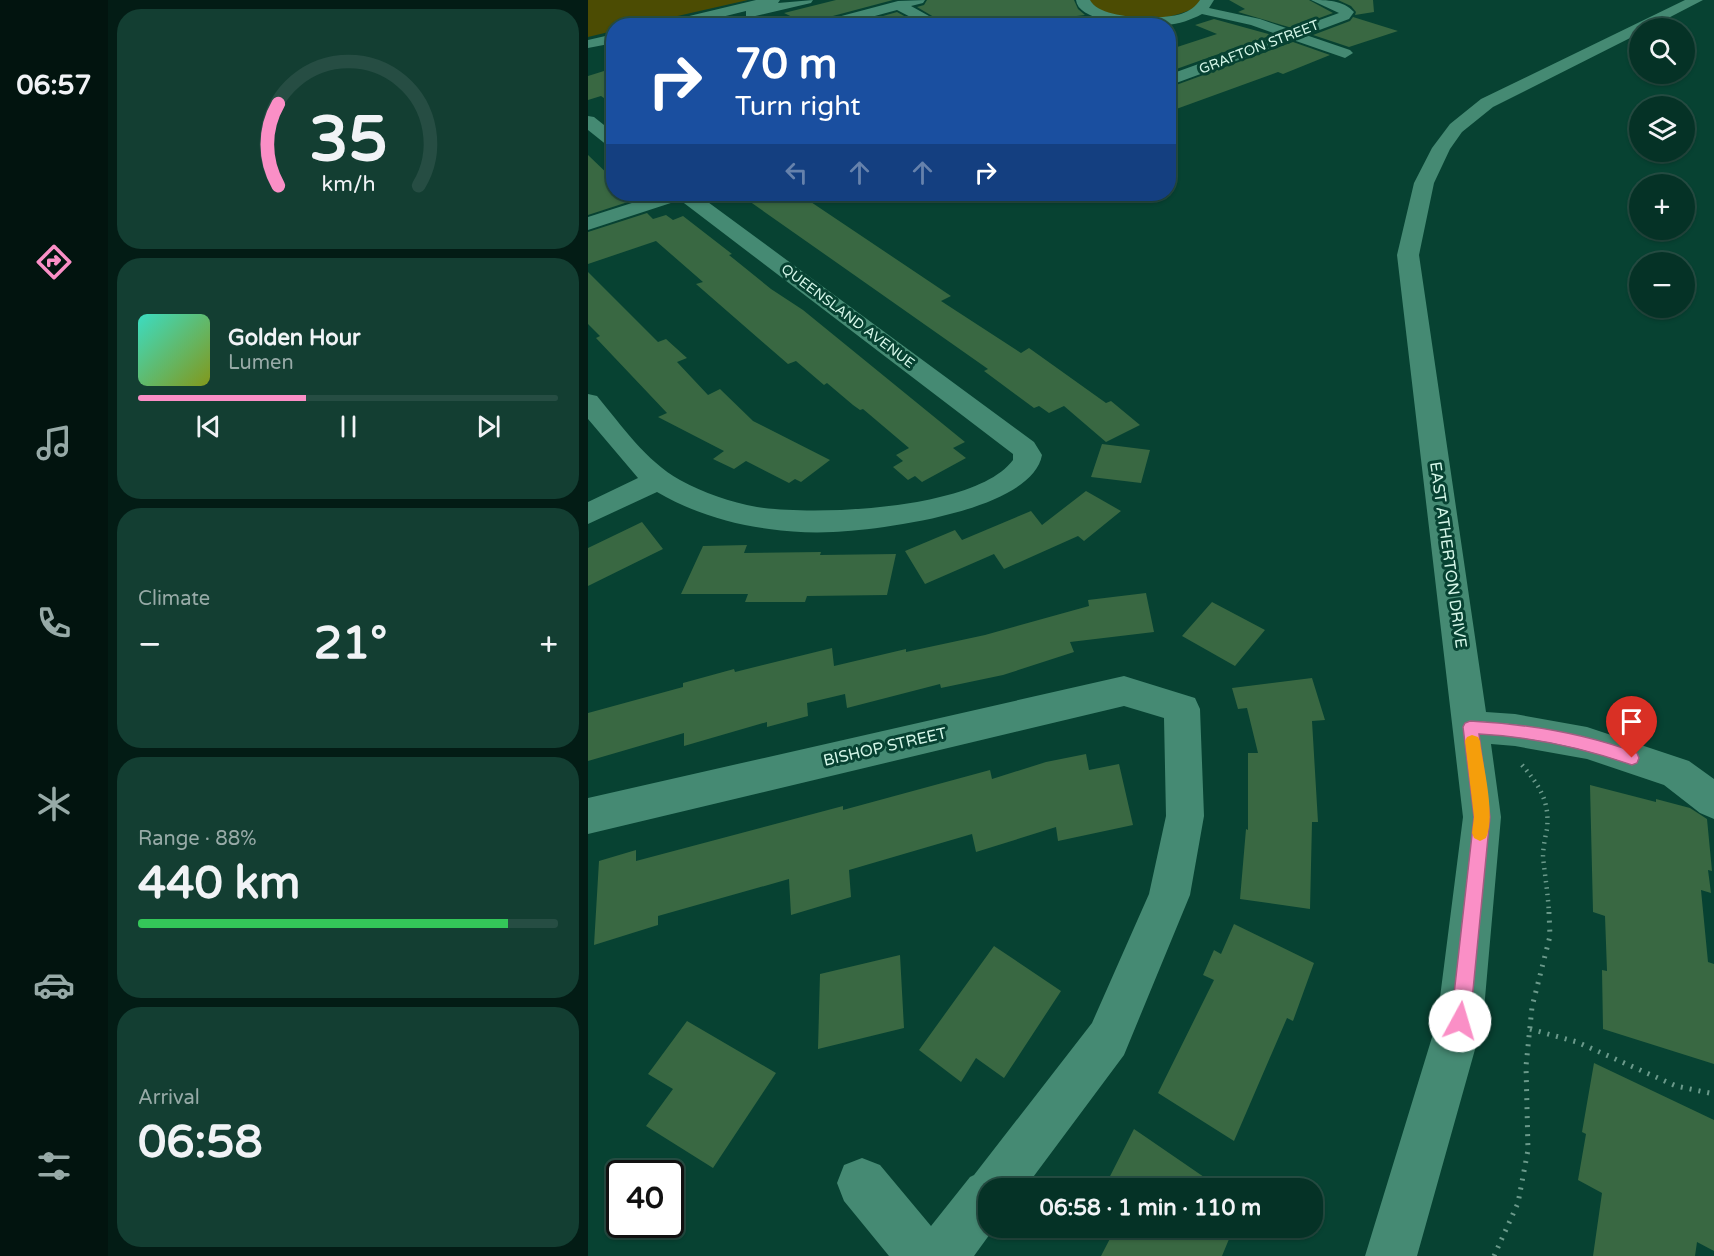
<!DOCTYPE html>
<html lang="en">
<head>
<meta charset="utf-8">
<style>
  :root { --surface:#053226; --page:#133e32; --text:#f1f3f6; --muted:#97aaa7; --line:#264d43; --accent:#fa8fc6 }
  body { margin:0; font-family:"Varela Round",sans-serif; background:var(--page); color:var(--text); height:100vh; display:flex; flex-direction:column; font-size:22px; white-space:nowrap }
  * { box-sizing:border-box; margin:0 }
  p { font-size:20px; color:var(--muted) }
  .icon { flex:none; width:33px; height:33px; fill:none; stroke:currentColor; stroke-width:2; stroke-linecap:round; stroke-linejoin:round }
  .map { position:relative; flex:1; overflow:hidden }
  .details { display:flex; flex-direction:column; gap:9px; padding:9px; background:#031c15; width:480px }
  .details>* { flex:none }
  .guide { position:absolute; left:18px; top:18px; width:570px; height:183px; border-radius:24px; box-shadow:0 2px 4px #0004,0 0 0 2px var(--line); background:#1a4fa0; color:#fff; overflow:hidden }
  .buttons { position:absolute; left:1041px; top:18px; display:grid; gap:12px }
  .buttons a { display:grid; place-items:center; width:66px; height:66px; border-radius:50%; background:var(--surface); box-shadow:0 2px 4px #0004,0 0 0 2px var(--line); font-size:30px }
  .speed { position:absolute; left:18px; top:1160px; display:flex; gap:12px; font-size:30px; font-weight:700; text-align:center }
  .speed>* { display:grid; place-content:center; width:78px; height:78px; border-radius:50%; background:var(--surface); box-shadow:0 2px 4px #0004,0 0 0 2px var(--line); line-height:1 }
  .speed .limit { border:3px solid #111; border-radius:9px; background:#fff; color:#111 }
  .pin { position:absolute; display:grid; place-items:center; width:51px; height:51px; color:#fff; margin:-62px -26px; border-radius:50% 50% 50% 0; rotate:-45deg; box-shadow:0 0 6px #0007 }
  .pin .icon { rotate:45deg }
  .me { position:absolute; width:66px; margin:-33px; rotate:6deg; stroke-linejoin:round; filter:drop-shadow(0 0 4px #0008) }
  .turn { display:flex; align-items:center; gap:21px; height:126px; padding:0 30px; font-size:27px }
  .turn .icon { width:78px; height:78px; stroke-width:2.5 }
  .turn b { display:block; font-size:42px; line-height:51px }
  .lanes { display:flex; align-items:center; height:57px; padding:0 30px; background:#0003; justify-content:center; gap:30px; direction:ltr }
  .lanes .off { opacity:.35 }
  .big { font-size:45px; font-weight:800; line-height:1.1 }
  .details .card { flex:1; display:flex; flex-direction:column; justify-content:center; gap:9px; min-width:0; padding:0 21px; border-radius:24px; background:var(--page) }
  .details .dial { align-items:center; gap:0 }
  .dial svg { height:156px; overflow:visible; fill:none; stroke:var(--line); stroke-width:7; stroke-linecap:round; text-anchor:middle }
  .dial text { fill:var(--text); stroke:none }
  .song { display:flex; align-items:center; gap:18px }
  .cover { width:72px; height:72px; border-radius:9px; background:linear-gradient(135deg,hsl(170 70% 55%),hsl(70 70% 35%)) }
  .played { height:6px; border-radius:3px; background:linear-gradient(90deg,var(--accent) 40%,var(--line) 40%) }
  .keys { display:flex; justify-content:space-around; direction:ltr }
  .heat { display:flex; justify-content:space-between; align-items:center; font-size:33px; direction:ltr }
  .charge { height:9px; border-radius:4px; background:linear-gradient(90deg,#34c759 88%,var(--line) 0) }
  .trip { position:absolute; left:390px; top:1178px; width:345px; height:60px; border-radius:24px; background:var(--surface); box-shadow:0 2px 4px #0004,0 0 0 2px var(--line); font-weight:800; line-height:60px; text-align:center }
  main { display:flex; flex:1; min-height:0 }
  .tab-bar { display:flex; flex-direction:column; width:108px; justify-content:space-around; align-items:center; background:#02140f; color:var(--muted) }
  .tab-bar .icon { width:42px; height:42px }
  .tab-bar .current { color:var(--accent) }
  .tab-bar b { font-size:27px; color:var(--text) }
  .map>svg:first-child { display:block }
</style>
</head>
<body>
<main>
<nav class="tab-bar">
<b>06:57</b>
<svg class="icon current" aria-label="directions" viewBox="0 0 24 24"><path d="M12 3l9 9-9 9-9-9zM9 14v-3h6M13 9l2 2-2 2"/></svg>
<svg class="icon" aria-label="music" viewBox="0 0 24 24"><path d="M9 18V5l10-2v13"/><circle cx="6" cy="18" r="3"/><circle cx="16" cy="16" r="3"/></svg>
<svg class="icon" aria-label="phone" viewBox="0 0 24 24"><path d="M5 4h4l2 5-3 2q2 4 5 5l2-3 5 2v4C11 20 4 13 5 4z"/></svg>
<svg class="icon" aria-label="climate" viewBox="0 0 24 24"><path d="M12 3v18M4 7l16 10M4 17L20 7"/></svg>
<svg class="icon" aria-label="car" viewBox="0 0 24 24"><path d="M5 17H2v-5l4-1 3-4h7l3 4 3 1v5h-3M9 17h6M6 11h13"/><circle cx="7" cy="17" r="2"/><circle cx="17" cy="17" r="2"/></svg>
<svg class="icon" aria-label="filters" viewBox="0 0 24 24"><path d="M4 7h16M4 17h16"/><circle cx="9" cy="7" r="2"/><circle cx="15" cy="17" r="2"/></svg>
</nav>
<section class="details">
<div class="card dial"><svg viewBox="0 0 100 80">
<path d="M14 69A42 42 0 1 1 86 69"/>
<path d="M14 69A42 42 0 0 1 14 27" stroke="#fa8fc6"/>
<text x="50" y="56" font-size="32" font-weight="700">35</text>
<text x="50" y="72" font-size="11">km/h</text>
</svg></div>
<div class="card">
<div class="song"><i class="cover"></i><div><b>Golden Hour</b><p>Lumen</p></div></div>
<div class="played"></div>
<div class="keys"><svg class="icon" aria-label="previous" viewBox="0 0 24 24"><path d="M18 5L8 12l10 7zM5 5v14"/></svg><svg class="icon" aria-label="pause" viewBox="0 0 24 24"><path d="M8 5v14M16 5v14"/></svg><svg class="icon" aria-label="next" viewBox="0 0 24 24"><path d="M6 5l10 7-10 7zM19 5v14"/></svg></div>
</div>
<div class="card"><p>Climate</p>
<div class="heat"><a>−</a><b class="big">21°</b><a>+</a></div>
</div>
<div class="card"><p>Range · 88%</p><b class="big">440 km</b><div class="charge"></div></div>
<div class="card"><p>Arrival</p><b class="big">06:58</b></div>
</section>
<div class="map">
<svg width="1126" height="1256" viewBox="0 0 1126 1256">
  <rect width="100%" height="100%" fill="#074232"/>
  <path fill="#4c4c03" d="M0 0H160L50 25 26 26 25 31 0 37Z
    M500 0H612L611 6C574 24 547 20 508 11Z"/>
  <path fill="#396842" d="M248 0H305L226 21 223 26 196 13Z
    M339 0H486L490 9 497 15 472 18 476 26H361L329 7 336 5Z
    M641 0H721L745 13 704 28 650 12 657 9Z
    M750 0H785L786 12 767 15 768 12 763 6Z
    M309 12 334 26H260Z
    M765 17 810 31 761 47 725 35 762 21Z
    M626 19 684 35 580 72V50L629 34 607 25Z
    M705 42 742 55 695 74 690 72 580 112V88Z
    M16 71 26 78V105L13 96 0 100V76Z
    M0 155 26 180V194H39L46 200 0 215Z
    M151 194H211L363 296 353 301 433 353 441 348 518 403 523 401 552 425 518 442 476 406 461 413 451 406 446 408 396 371 400 369Z
    M59 213 65 219 78 215 85 220 95 216 144 254 141 255 183 289 215 310 377 442 365 448 378 458 334 482 327 476 320 480 305 467 315 461 308 455 321 448 275 409 272 410 265 405 239 383 236 385 208 361 200 364 108 284 115 282 68 241 0 264V232Z
    M0 272 70 342 78 339 99 358 89 362 120 395 132 389 165 421 242 460 213 482 207 479 201 483 158 461 146 469 125 459 136 451 70 417 79 413 8 338 12 336 0 324Z
    M514 444 562 450 553 483 503 477Z
    M498 491 533 511 496 541 490 536 416 569 406 554 337 584 317 551 367 530 374 540 443 511 454 525Z
    M54 522 75 549 0 586V548Z
    M159 545 156 553 233 552 232 555 308 554 299 595 219 596 217 602H157L160 594H93L115 546Z
    M558 593 566 632 482 642 486 652 415 675 353 688 352 684 259 708 257 694 219 703 220 716 179 727V722L96 746V733L0 761V713L95 687V683L146 669 147 672 244 648 246 666 318 649V652L397 635 501 606 500 600Z
    M624 602 677 630 647 666 594 636Z
    M724 678 737 720 724 721 730 822H724L722 909 652 899 658 829 660 830V753H670L659 708 650 709 644 688Z
    M498 754 501 770 531 764 545 825 470 841 468 827 388 852 384 834 261 870 263 897 203 915 201 879 70 916V925L6 945 11 861 48 850V861L255 806V810L402 770 404 779 458 762Z
    M1002 785 1068 802V799L1102 808 1119 819 1124 871 1120 870 1123 893 1113 890 1120 962 1126 964V1064L1015 1029 1014 970 1019 971 1017 916 1005 912Z
    M646 924 726 963 705 1021 699 1018 646 1141 570 1093 626 980 615 975 626 950 633 954Z
    M406 946 473 991 416 1078 388 1058 373 1082 331 1050Z
    M312 955 316 1028 230 1049 232 974Z
    M99 1021 188 1073 125 1168 58 1126 85 1089 60 1074Z
    M1006 1063 1126 1120V1251L1109 1242 1107 1256H1005L1014 1193 990 1180 998 1134 994 1132Z
    M546 1129 632 1188H516Z
    M528 1227H646L634 1256H513Z"/>
  <g fill="none" stroke-linecap="round" stroke-linejoin="round">
    <path stroke="#6b9a8b" stroke-width="4.5" stroke-dasharray="1.5 5" stroke-linecap="butt" d="M934 765C951 785 962 801 959 829 957 838 955 848 955 857 957 876 960 894 961 914"/>
    <path stroke="#6b9a8b" stroke-width="5" stroke-dasharray="2 7" stroke-linecap="butt" d="M942 1029 989 1042 1088 1086 1126 1094
      M906 1256 930 1203 940 1150 938 1066 944 1007 962 936 961 912"/>
    <path fill="#458a73" fill-rule="evenodd" d="M168 0H192L190 3 225 0 223 3 163 17 158 16V11L97 26H70L72 23Z
      M337 0 335 3 323 6 359 26H340L309 10 250 26H225L227 23 310 1Z
      M488 0H502C512 20 573 20 593 14 602 11 607 7 612 0H626L621 8 672 19 704 30 751 13 723 0C739 0 755 0 766 12L761 19 718 35 762 50 765 53 757 58 705 40 580 86V75L691 35 663 25 614 14C603 20 591 24 578 25 560 27 490 24 488 0Z
      M1097 0H1115L1061 28H1052V33L905 107 874 132 862 149 846 183 831 255 898 712 927 714 999 727 1101 761 1126 779V819L1112 813 1076 785 999 759 927 746 903 744 913 817 895 1021 829 1256H777L849 1021 875 817 809 255 826 183 844 148 862 124 893 99Z
      M26 34V43L0 48V40Z
      M0 116 6 117 26 133V147L20 146 0 130Z
      M72 194H109L446 442 454 455C444 511 292 530 245 532 224 533 202 532 181 529 142 524 103 512 69 492L0 524V502L50 478 0 419V394L9 396C34 426 58 461 92 480 116 493 142 502 169 507 226 516 388 510 425 460V454L92 200 0 230V217Z
      M536 676 607 698 612 709 616 816 602 895 536 1055 437 1188H400V1227H407L386 1256H301L256 1201 249 1183 256 1165 274 1158 292 1165 343 1226 382 1177 386 1175 504 1023 561 894 578 816 576 718 536 706 0 834V798Z"/>
  </g>
  <path fill="#fa8fc6" stroke="#a25d81" stroke-width="1.5" d="M882 721C940 724 995 733 1049 753L1051 758 1049 763 1044 765C993 747 945 737 891 734L902 817 882 1021 879 1028 872 1031 866 1028 863 1021 886 817 875 727 877 723Z"/>
  <path fill="#f59e0b" d="M884 735 890 737 892 741C895 767 908 815 898 838L892 841 886 838 884 833 886 817 877 741 879 737Z"/>
  <g text-anchor="middle" dominant-baseline="central" stroke-width="6" stroke-linejoin="round" paint-order="stroke">
    <g font-size="14" fill="#d5f7e9" stroke="#074232">
      <text transform="translate(671 47) rotate(-21)">GRAFTON STREET</text>
      <text transform="translate(260 316) rotate(37)">QUEENSLAND AVENUE</text>
    </g>
    <g font-size="16" fill="#d5f7e9" stroke="#074232">
      <text transform="translate(860 555) rotate(82)">EAST ATHERTON DRIVE</text>
      <text transform="translate(297 747) rotate(-13)">BISHOP STREET</text>
    </g>
  </g>
</svg>
<div class="buttons">
<a><svg class="icon" aria-label="search" viewBox="0 0 24 24"><circle cx="10" cy="10" r="6"/><path d="M15 15l6 6"/></svg></a>
<a><svg class="icon" aria-label="layers" viewBox="0 0 24 24"><path d="M12 4l9 5-9 5-9-5zM3 14l9 5 9-5"/></svg></a>
<a>+</a>
<a>−</a>
</div>
<div class="speed"><div class="limit">40</div></div>
<div class="pin" style="left:1044px;top:758px;background:#d93025"><svg class="icon" aria-label="arrive" viewBox="0 0 24 24"><path d="M6 21V4h12l-3 4 3 4H6"/></svg></div>
<svg class="me" style="left:872px;top:1021px" viewBox="-20 -20 40 40"><circle r="19" fill="#fff"/><path d="M0-13L10 11 0 6-10 11z" fill="#fa8fc6"/></svg>
<div class="trip">06:58 · 1 min · 110 m</div>
<div class="guide">
<div class="turn"><svg class="icon" aria-label="right" viewBox="0 0 24 24"><path d="M7 20v-9h11M14 6l5 5-5 5"/></svg><div><b>70 m</b>Turn right</div></div>
<div class="lanes"><svg class="icon off" aria-label="left" viewBox="0 0 24 24"><path d="M17 20v-9H6M10 6l-5 5 5 5"/></svg><svg class="icon off" aria-label="ahead" viewBox="0 0 24 24"><path d="M12 20V5M6 11l6-6 6 6"/></svg><svg class="icon off" aria-label="ahead" viewBox="0 0 24 24"><path d="M12 20V5M6 11l6-6 6 6"/></svg><svg class="icon" aria-label="right" viewBox="0 0 24 24"><path d="M7 20v-9h11M14 6l5 5-5 5"/></svg></div>
</div>
</div>
</main>
</body>
</html>
